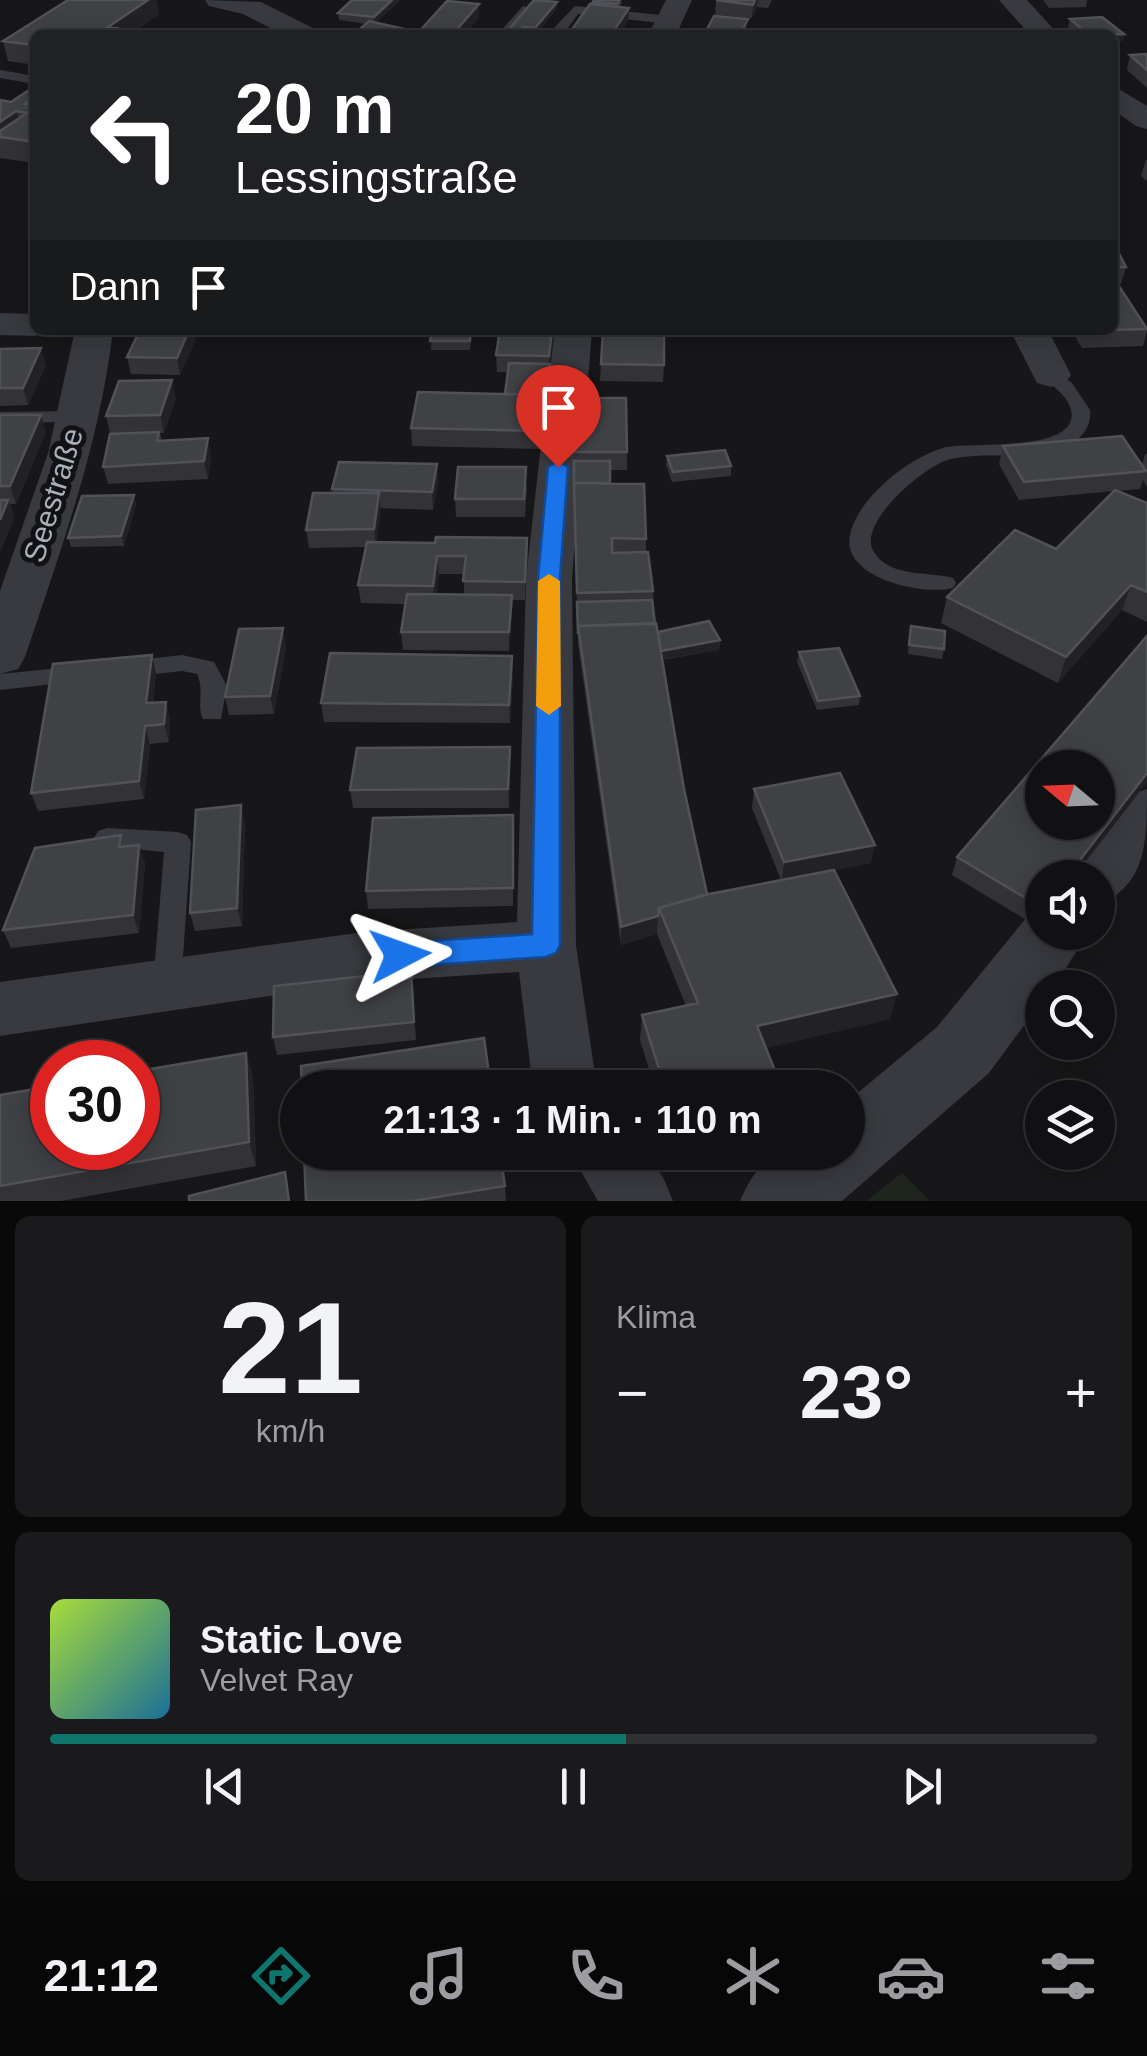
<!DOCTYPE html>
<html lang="de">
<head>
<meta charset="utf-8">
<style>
  :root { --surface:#111113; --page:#1a1a1c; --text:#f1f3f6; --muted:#9c9da0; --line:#303133; --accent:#0f766e }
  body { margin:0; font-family:Arial,sans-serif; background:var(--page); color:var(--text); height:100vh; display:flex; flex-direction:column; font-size:38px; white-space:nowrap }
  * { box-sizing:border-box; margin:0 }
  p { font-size:32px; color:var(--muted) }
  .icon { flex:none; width:55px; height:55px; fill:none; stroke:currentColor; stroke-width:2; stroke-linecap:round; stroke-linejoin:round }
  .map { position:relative; height:1201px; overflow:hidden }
  .panel { display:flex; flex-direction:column; gap:15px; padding:15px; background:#09090a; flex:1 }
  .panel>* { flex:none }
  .top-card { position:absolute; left:30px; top:30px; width:1088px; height:305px; border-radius:15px; box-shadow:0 5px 25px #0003,0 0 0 2px var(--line); background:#202124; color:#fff; overflow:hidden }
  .needle { width:65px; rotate:289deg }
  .controls { position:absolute; left:1025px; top:750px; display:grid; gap:20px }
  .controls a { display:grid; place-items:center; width:90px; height:90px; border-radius:50%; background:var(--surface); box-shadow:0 5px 25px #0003,0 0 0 2px var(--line); font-size:50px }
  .speed { position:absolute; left:30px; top:1040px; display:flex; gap:20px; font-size:50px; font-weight:700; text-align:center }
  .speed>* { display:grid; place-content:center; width:130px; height:130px; border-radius:50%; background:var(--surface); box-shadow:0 5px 25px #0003,0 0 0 2px var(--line); line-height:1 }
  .speed .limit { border:15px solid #d22; background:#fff; color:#111 }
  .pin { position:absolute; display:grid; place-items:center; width:85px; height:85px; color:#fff; margin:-102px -42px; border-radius:50% 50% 50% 0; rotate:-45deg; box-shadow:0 0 10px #0007 }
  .pin .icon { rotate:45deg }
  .me { position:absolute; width:110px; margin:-55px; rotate:86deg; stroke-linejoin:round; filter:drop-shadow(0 0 8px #0008) }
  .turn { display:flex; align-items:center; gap:35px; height:210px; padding:0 40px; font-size:45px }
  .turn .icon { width:130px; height:130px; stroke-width:2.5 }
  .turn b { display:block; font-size:70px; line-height:85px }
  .then { display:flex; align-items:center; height:95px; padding:0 40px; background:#0003; gap:20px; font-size:38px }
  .big { font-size:75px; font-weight:700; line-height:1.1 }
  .panel .card { flex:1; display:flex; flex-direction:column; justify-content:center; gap:15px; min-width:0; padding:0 35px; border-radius:15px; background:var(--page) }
  .panel .dial { align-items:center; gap:0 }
  .dial b { font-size:130px; line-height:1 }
  .song { display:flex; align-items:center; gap:30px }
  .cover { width:120px; height:120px; border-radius:15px; background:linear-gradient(135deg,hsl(80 70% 55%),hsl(200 70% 35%)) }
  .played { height:10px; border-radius:5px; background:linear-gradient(90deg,var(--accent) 55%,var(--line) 55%) }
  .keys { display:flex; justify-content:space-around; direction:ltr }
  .heat { display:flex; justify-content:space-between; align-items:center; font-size:55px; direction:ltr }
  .panel .tiles { flex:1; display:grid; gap:15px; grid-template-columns:1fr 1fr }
  .card:last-child { grid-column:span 2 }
  .trip { position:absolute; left:280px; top:1070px; width:585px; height:100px; border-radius:50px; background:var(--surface); box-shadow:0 5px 25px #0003,0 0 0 2px var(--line); font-weight:700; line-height:100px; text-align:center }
  .dock { display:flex; height:160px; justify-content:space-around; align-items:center; background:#070708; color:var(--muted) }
  .dock .icon { width:70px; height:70px }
  .dock .on { color:var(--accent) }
  .dock b { font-size:45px; color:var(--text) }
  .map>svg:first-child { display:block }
</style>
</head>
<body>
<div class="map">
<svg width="1147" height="1201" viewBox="0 0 1147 1201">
  <rect width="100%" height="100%" fill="#171719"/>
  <path fill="#1d251d" d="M902 1173 930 1201H866Z"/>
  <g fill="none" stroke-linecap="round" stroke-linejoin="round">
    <path fill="#383a3f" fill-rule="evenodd" d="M523 6 533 9 511 35H497Z
      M575 6 670 16 676 20 670 24 578 14 563 35H553V29Z
      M0 70 35 76V84L0 78Z
      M1051 369 1072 383 1090 410C1092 426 1082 439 1067 446 1031 463 989 450 951 459 926 464 855 524 874 552 890 578 928 571 953 578L956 583 953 588C923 596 841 578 850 535 857 499 908 458 943 448 968 441 1081 454 1071 410 1068 395 1051 386 1042 375Z
      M77 411 87 417 84 421 0 424V412Z
      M182 655 214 662 227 686 221 719H203C196 706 205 690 197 674L182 671 128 677 120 675 116 669 120 663 128 661Z
      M81 666 89 668 93 674 89 680 0 690V674Z
      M107 828 178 832 187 835 191 842 181 985 177 994 167 997 157 994 153 985 164 852 98 845 94 838 98 831Z"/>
    <path fill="#383a3f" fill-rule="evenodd" d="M205 0 261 2 315 29 319 35H284L243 14 209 6Z
      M666 0H692L676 35H648Z
      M999 0H1027L1059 35H1030Z
      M1112 85 1147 106V129L1136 126 1112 109Z
      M0 313 35 314V330H50L35 336 0 335Z
      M75 330H113C100 443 61 549 25 657L18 669 0 674V591L48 453Z
      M554 330H592L572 578 576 945 597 1088H533L519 972 364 982 0 1036V982L364 932 517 922 526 578Z
      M1010 330H1048L1071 375 1065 383 1051 387 1037 383Z
      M570 1152H644L663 1177 673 1201H598Z"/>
    <path fill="#383a3f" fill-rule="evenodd" d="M1147 789C1147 841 1147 885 1098 905V878H1064L1074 859 1124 797Z
      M1042 908V932H1089L1053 988H1042V1001L989 1073 842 1201H740C765 1142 791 1152 848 1152V1101L937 1027 1031 912Z"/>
  </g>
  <path fill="#333337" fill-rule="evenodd" d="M68 0H156L159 15 35 35V65L8 61 3 41Z
    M400 0 377 22 404 29V35H361L360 29 366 24 339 20 338 13Z
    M716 0H772L768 8 757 7 752 18 715 15Z
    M1043 0H1087L1086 7 1049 8Z
    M593 2H623L619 7 628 22 593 5Z
    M557 9 535 35H504Z
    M1102 17 1124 34 1123 41 1112 42V35H1079L1068 27 1070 19Z
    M747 26 743 35H706V31Z
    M1147 54V88L1127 70 1130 55Z
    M35 86V163L0 158V100L11 102Z
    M1146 160H1147V181L1141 176Z
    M1112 240 1126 267 1121 284H1117L1147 327V331L1143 346 1082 348 1071 330H1112Z
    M432 330H472L470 350H431Z
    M500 330H554L542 449 412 446 411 428 505 394 508 372H497L496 355Z
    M900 330H982V332L902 334Z
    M196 339 180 375 131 374 127 357Z
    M0 349 46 365 28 405 0 406Z
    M601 364 664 365 663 382 600 381Z
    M176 398 164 433H160L162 441 211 456 208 479 108 484 103 467 136 433H110L106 416Z
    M576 398 627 452V470H610V483L646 539V552L653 591 655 624 658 632 720 640 719 650 662 660 684 789 707 894 781 880 752 808 754 789 871 863 834 870 890 1019 766 1048 780 1083 779 1088H655L640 1040 642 1015 686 1006 657 934 621 945 578 644 574 492Z
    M0 415 46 432 16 504H10L14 518 0 552Z
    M1003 446 1142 465 1145 454H1147V487L1143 480 1140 489 1118 491 1147 503V622L1122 610 1058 683 941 623 947 597 1056 549 1114 491 1019 500 999 464Z
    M667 456 731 466V476L672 482 666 465Z
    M437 464 438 482 433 510 380 508 377 542 528 556 525 600H512L509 651 403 650 401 632 405 604 361 603 358 585 366 547 309 548 306 530 333 493 332 489ZM439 574H464V594H436Z
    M527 485 525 517H456L455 499Z
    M134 495 136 505 124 546 71 547 68 538Z
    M911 626 944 649 942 659 908 654Z
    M1147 636V782L1036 926 952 875 957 857Z
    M286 647 274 714 229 715 225 697Z
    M799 652 860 696 859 705 817 710 797 662Z
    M156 673 153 703 166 702 170 720 169 742 150 744 144 799 38 811 31 793Z
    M513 674 510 723 324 722 321 703Z
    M510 747 509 808H353L350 790Z
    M513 815V906L368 909 366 891Z
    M245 823 242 926 195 931 190 913Z
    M124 846 145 863 139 933 11 948 3 930Z
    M413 989 416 1040 277 1055 273 1037Z
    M246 1053 253 1078 256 1166 61 1201H0V1095Z
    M505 1186 506 1201H306Z"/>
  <path fill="#222225" d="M148 0H156L159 15 130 35H110L108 27Z
    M392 0H400L375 24 374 17Z
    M755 0H758L757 7 752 18 753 5Z
    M557 2V9L535 35V28Z
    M479 4V18L465 35H452Z
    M629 8 628 22 620 35H611Z
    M1124 34 1123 41 1112 42V35Z
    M16 111 22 132 0 137V122Z
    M189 330H194L196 339 180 375 177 358Z
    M552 330H554V336L542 449V431Z
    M41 348 46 365 28 405 23 388Z
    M172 380 176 398 164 433 160 415Z
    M41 415 46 432 16 504 10 486Z
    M208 438 211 456 208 479 204 461Z
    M437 464 438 482 433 510 432 492Z
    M379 493 381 510 376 547 374 529Z
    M134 495 136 505 124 546 121 536Z
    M8 500 14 518 0 552V520Z
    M527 538 528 556 525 600V582Z
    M437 556 439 574 435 604 433 586Z
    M1131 585 1122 610 1058 683 1066 657Z
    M512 595V613L509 651V632Z
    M283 628 286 647 274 714 270 696Z
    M720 640 719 650 658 660 659 651Z
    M152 655 156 673 151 722 146 703Z
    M512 656 513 674 510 723 509 705Z
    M166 702 170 720 169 742 164 724Z
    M145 726 150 744 144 799 139 781Z
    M510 747V766L509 808 508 789Z
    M1147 773V782L1073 878H1066Z
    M241 805 245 823 242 926 237 908Z
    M139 845 145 863 139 933 133 915Z
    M875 845 871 863 782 880 784 862Z
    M1042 907V917L1036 926 1042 908Z
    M658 916 657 934 621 945V927Z
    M411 971 413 989 416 1040 414 1022Z
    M897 994 890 1019 753 1051 757 1026Z
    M246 1053 253 1078 256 1166 249 1142Z"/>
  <path fill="#3f4145" stroke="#505257" stroke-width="2.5" fill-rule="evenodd" d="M68 0H148L108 27 121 29 112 35H35V45L3 41Z
    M352 0H392L374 17 338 13Z
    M534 0 557 2 535 28 523 27 516 35H504Z
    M594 0H620L617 4 593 2Z
    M716 0H755L753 5Z
    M447 1 479 4 452 35H416Z
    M590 4 629 8 611 35H568Z
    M714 16 748 19 740 35 706 31Z
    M1102 17 1124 34 1089 35 1070 19Z
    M369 21 404 29 398 35H376L380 32 360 29Z
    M1147 54V70L1130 55Z
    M35 86V98L25 104 35 106V142L0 137V131L27 113 16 111 0 122V110L2 109H0V100L11 102Z
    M1112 240 1126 267H1112Z
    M1112 283H1117L1147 329 1112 330Z
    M140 330H189L177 358 127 357Z
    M432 330H471L470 341H430Z
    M500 330H552L549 356 496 355Z
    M603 331 664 333V365L601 364Z
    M41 348 23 388H0V349Z
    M509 363 550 364 546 403V395L505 394Z
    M172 380 160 415 106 416 119 381Z
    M418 392 546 395 542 431 411 428Z
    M576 398H626L627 452H574Z
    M0 415H41L10 486H0Z
    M159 432 157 441 208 438 204 461 103 467 110 434Z
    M1122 436 1146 471 1024 482 1003 446Z
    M725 450 731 466 673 472 667 456Z
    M574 461H610V483H574Z
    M339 462 437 464 432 492 332 489Z
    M458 467H526L524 499H455Z
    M574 483 644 484 646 539 612 538V553L648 552 653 591 577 593Z
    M1115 490 1147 503V592L1131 585 1066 657 947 597 1015 530 1056 549Z
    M313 493H379L374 529 306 530Z
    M134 495 121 536 68 538 82 496Z
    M0 500H8L0 520Z
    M436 537 527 538 525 582 463 581 466 556H437L433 586 358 585 367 542 435 543Z
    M407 594 512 595 509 632H401Z
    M652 600 655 624 578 626V634L577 602Z
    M709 621 720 640 661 651 658 632Z
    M656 623 684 789 707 894 659 908 658 916 621 927 578 626Z
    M911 626 945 631 944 649 909 645Z
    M283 628 270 696 225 697 239 629Z
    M1147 636V773L1066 878H1042V908L957 857ZM1042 768H1098V822H1042Z
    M839 648 860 696 818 701 799 652Z
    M330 653 512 656 509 705 321 703Z
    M152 655 146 703 166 702 164 724 145 726 139 781 31 793 53 664Z
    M510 747 508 789 350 790 357 748Z
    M840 773 875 845 784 862 754 789Z
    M241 805 237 908 190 913 196 810Z
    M513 815V888L366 891 373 818Z
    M121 835 119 847 139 845 133 915 3 930 35 848Z
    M834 870 897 994 757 1026 780 1083 764 1088H665L642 1015 698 1003 659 908 709 894Z
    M411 971 414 1022 273 1037 274 986Z
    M484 1038 491 1088H302L301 1066Z
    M246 1053 249 1142 0 1186V1095L52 1086V1148H138V1071Z
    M304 1152H500L505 1186 412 1201H306Z
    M285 1172 289 1201H189V1196Z"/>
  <path fill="#1a73e8" stroke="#114b97" stroke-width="2.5" d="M558 461 568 467 560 578V945L556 953 546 957 400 967 390 963 386 955 390 946 400 943 532 934 538 578 548 467Z"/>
  <path fill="#f59e0b" d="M549 574 560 581 561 706 549 715 536 706 538 581Z"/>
  <g text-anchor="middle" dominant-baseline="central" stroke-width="10" stroke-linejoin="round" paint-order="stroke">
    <g font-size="30" fill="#a8b0ba" stroke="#121214">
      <text transform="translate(53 495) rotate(-73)">Seestraße</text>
    </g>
  </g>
</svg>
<div class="controls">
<a><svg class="needle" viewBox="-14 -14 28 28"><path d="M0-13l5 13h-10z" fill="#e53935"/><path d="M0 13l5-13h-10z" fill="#9c9da0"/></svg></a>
<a><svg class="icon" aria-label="sound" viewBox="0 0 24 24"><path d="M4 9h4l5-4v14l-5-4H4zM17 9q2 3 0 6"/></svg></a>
<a><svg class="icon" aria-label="search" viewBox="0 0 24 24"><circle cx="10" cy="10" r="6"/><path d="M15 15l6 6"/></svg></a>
<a><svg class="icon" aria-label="layers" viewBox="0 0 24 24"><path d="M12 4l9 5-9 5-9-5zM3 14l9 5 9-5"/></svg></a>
</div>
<div class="speed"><div class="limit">30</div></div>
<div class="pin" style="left:558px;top:467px;background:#d93025"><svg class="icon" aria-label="arrive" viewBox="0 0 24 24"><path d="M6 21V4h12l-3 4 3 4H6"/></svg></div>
<svg class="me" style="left:400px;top:955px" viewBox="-20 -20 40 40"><path d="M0-17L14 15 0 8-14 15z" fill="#1a73e8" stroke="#fff" stroke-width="4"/></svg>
<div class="trip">21:13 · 1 Min. · 110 m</div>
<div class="top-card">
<div class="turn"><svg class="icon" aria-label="left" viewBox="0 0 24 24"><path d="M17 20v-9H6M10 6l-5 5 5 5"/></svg><div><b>20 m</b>Lessingstraße</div></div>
<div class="then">Dann<svg class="icon" aria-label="arrive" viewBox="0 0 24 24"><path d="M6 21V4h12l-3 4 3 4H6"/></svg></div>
</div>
</div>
<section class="panel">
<div class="tiles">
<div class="card dial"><b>21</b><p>km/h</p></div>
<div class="card"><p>Klima</p>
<div class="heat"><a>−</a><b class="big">23°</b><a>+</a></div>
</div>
<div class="card">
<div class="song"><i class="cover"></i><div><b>Static Love</b><p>Velvet Ray</p></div></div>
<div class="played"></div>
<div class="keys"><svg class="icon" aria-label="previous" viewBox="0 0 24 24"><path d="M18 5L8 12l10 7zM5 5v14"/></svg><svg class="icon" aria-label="pause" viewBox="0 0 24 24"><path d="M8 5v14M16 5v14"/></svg><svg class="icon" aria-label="next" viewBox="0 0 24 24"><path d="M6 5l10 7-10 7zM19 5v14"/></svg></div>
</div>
</div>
</section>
<nav class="dock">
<b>21:12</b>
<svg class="icon on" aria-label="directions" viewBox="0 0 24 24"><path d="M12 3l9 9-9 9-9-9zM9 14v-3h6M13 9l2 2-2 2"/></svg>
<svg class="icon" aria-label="music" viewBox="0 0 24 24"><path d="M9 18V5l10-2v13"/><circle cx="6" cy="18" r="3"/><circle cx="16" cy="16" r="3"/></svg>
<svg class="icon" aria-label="phone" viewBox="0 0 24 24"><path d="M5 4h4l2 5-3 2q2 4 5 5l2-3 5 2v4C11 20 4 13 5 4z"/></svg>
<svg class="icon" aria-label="climate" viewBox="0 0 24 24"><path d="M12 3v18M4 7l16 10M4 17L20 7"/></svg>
<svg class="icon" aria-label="car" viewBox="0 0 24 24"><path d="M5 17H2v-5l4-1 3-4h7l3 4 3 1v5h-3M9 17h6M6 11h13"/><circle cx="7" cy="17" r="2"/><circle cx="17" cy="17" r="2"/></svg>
<svg class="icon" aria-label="filters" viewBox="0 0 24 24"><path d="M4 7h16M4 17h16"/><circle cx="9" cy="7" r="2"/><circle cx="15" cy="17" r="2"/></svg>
</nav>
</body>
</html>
